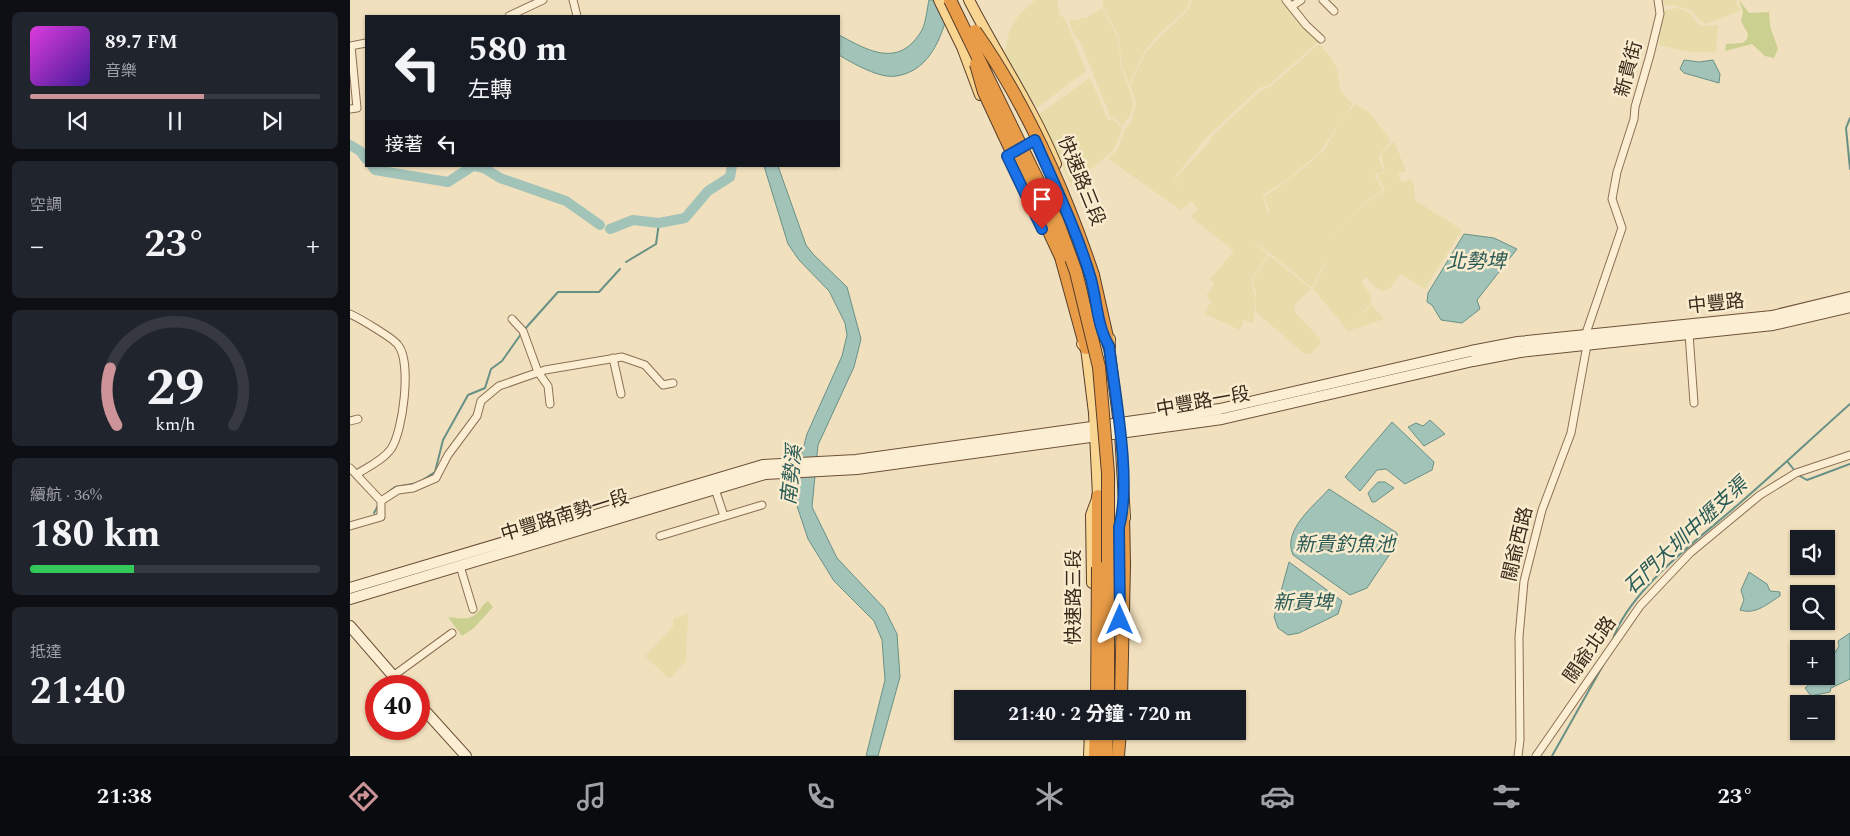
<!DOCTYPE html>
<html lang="zh-TW">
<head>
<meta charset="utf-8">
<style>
  :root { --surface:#171b24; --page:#20242c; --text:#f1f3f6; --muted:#9ea1a6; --line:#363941; --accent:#cc9498 }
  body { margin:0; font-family:Spectral,"Noto Sans TC",serif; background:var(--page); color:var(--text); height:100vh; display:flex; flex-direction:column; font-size:19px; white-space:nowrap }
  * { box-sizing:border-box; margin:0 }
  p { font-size:16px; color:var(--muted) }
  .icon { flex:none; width:28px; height:28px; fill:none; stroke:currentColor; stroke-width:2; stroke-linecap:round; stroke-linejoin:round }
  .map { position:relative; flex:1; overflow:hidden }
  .sheet { display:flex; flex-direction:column; gap:12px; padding:12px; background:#0d0f14; width:350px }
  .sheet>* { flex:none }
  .guide { position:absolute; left:15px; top:15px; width:475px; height:152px; border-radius:0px; box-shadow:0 1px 4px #0004; background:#171b24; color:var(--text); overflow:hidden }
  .buttons { position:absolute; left:1440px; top:530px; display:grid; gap:10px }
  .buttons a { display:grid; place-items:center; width:45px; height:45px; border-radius:0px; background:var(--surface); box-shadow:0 1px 4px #0004; font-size:25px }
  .speed { position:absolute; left:15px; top:675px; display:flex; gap:10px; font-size:25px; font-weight:700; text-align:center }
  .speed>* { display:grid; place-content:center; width:65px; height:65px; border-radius:50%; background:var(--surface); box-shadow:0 1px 4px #0004; line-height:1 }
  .speed .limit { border:8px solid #d22; background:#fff; color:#111 }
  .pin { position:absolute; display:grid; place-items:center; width:42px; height:42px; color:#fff; margin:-51px -21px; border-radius:50% 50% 50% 0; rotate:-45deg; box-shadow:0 0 5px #0007 }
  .pin .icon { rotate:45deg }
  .me { position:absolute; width:55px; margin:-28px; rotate:0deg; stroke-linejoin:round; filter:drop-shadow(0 0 4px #0008) }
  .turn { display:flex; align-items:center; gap:18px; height:105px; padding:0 20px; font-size:22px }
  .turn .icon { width:65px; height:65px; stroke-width:2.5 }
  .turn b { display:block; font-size:35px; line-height:42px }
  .then { display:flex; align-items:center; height:48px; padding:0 20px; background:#0003; gap:10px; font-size:19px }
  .big { font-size:38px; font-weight:700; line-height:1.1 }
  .sheet .tile { flex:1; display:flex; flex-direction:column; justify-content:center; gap:8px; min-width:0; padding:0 18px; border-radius:8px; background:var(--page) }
  .sheet .dial { align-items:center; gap:0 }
  .dial svg { height:130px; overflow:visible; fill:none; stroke:var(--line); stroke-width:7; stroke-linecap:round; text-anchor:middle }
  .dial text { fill:var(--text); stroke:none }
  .song { display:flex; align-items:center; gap:15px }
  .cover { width:60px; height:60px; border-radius:8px; background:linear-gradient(135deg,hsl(300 70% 55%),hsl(260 70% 35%)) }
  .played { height:5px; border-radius:2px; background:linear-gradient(90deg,var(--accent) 60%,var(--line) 60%) }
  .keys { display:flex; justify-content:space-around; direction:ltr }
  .heat { display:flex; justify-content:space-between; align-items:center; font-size:28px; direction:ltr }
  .charge { height:8px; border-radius:4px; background:linear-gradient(90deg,#34c759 36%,var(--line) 0) }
  .trip { position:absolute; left:604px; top:690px; width:292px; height:50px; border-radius:0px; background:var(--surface); box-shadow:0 1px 4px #0004; font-weight:700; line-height:50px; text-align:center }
  .dock { display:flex; height:80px; justify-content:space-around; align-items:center; background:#090b0e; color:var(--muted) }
  .dock .icon { width:35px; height:35px }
  .dock .current { color:var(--accent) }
  .dock b { font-size:22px; color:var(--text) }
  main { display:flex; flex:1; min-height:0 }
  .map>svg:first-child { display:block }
</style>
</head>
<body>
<main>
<section class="sheet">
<div class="tile">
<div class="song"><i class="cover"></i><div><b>89.7 FM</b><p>音樂</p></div></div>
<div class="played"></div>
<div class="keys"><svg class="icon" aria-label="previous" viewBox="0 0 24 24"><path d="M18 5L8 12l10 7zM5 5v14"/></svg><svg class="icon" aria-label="pause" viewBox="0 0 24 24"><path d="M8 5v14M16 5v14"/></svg><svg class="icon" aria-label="next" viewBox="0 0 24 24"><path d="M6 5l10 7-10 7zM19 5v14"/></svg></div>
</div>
<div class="tile"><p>空調</p>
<div class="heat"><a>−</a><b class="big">23°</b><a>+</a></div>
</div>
<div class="tile dial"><svg viewBox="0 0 100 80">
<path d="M14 69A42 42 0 1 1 86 69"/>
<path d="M14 69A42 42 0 0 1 10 34" stroke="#cc9498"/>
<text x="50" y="56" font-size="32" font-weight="700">29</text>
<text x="50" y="72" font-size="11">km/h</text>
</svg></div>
<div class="tile"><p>續航 · 36%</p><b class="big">180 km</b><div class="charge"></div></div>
<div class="tile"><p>抵達</p><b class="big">21:40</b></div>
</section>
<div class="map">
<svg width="1500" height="756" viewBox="0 0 1500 756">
  <rect width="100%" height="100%" fill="#f1e0be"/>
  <path fill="#e8dcab" d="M685 0H707L710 15 715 19 736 71 687 108 654 53 660 29 669 15Z
    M753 0H840L836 10 808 35 793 54 779 84 772 67 769 37 753 7Z
    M842 0H932L968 42 919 85 909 88 856 138 823 179 839 199 824 179 859 143 861 137 910 91 920 87 969 44 981 57 987 69 991 92 1003 104 969 153 939 178 913 195V197L918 215 919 210 914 197 949 172 974 150 990 123 1005 104 1019 112 1041 141 1029 155V160L1034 171 1024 175 1033 190 1011 206 971 245 1011 207 1035 190 1027 175 1035 172 1031 154 1044 141 1056 171 1048 174 1052 183 1060 179 1064 183 1065 200 1112 230 1075 289 1051 274 1040 288 1033 291 1025 287 1016 277 1011 281 1021 296V304L996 328 963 289 976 262 963 251 975 262 962 288 920 253 897 238 918 254 901 280 906 301V292L902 280 919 255 961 289 947 302 944 308 945 312 970 339V344L961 354H956L949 349 906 312V302L903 323 893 320 890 330 855 314 861 301 856 296 864 284 860 279 884 251 841 217 848 209 841 201 831 210 758 159 768 149 774 131 781 122 786 103 780 85 794 55 810 36 837 11Z
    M1313 0H1386L1390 11 1356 24 1348 19 1341 10 1323 5 1315 6Z
    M752 8 768 38 771 67 782 97 783 105 781 114 772 126 764 117 761 118 730 41 726 38 719 21 738 17Z
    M1329 8 1340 13 1350 26 1368 25 1366 52H1339L1308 45 1314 10Z
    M740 78 758 120 763 119 772 128 765 148 722 187 689 114Z
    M1022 305 1034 319 998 331 996 328Z
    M338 613 336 661 319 679 295 656 323 627V619Z"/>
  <path fill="#cbd091" d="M1389 0 1399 13 1419 12 1420 26 1428 49 1424 58 1415 56 1402 44 1375 51 1376 44 1393 43 1397 39 1398 34 1391 21 1393 12Z
    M138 601 143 607 124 628 112 636 98 617C108 618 119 621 127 613 131 609 132 605 138 601Z"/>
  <path fill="#a2c3b8" stroke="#689186" d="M579 0H601C594 30 583 71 546 76 530 79 502 63 489 55V35C519 51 549 69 572 30 576 22 577 9 579 0Z
    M1334 60 1349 62 1363 60 1370 74 1369 83 1334 73 1330 69Z
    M414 166H428L456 245 463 254 497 287 511 339 504 367 468 445 462 507 487 558 534 608 547 634 550 677 528 756H516L535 680 532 640 524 621 484 581 458 539 446 503 444 483 457 434 492 356 497 335 495 323 479 291 449 260 438 244Z
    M1114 234 1144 238 1167 249 1127 300 1130 309 1112 323 1091 320 1082 305 1077 302 1078 293Z
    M1080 420 1095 434 1074 446 1058 427 1066 423 1073 426Z
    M1042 422 1084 462 1082 470 1055 484 1036 469 1027 470 1010 491 995 477Z
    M1028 482H1035L1044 488 1025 502H1022L1018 493Z
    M979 489 1047 533 1048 542 1017 588 1000 595 943 555C932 530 964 506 979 489Z
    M939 562 992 601 988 614 949 633 938 635 928 628 924 617Z
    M1399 572 1417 584 1420 591 1430 592V596C1417 604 1406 615 1390 610L1394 600 1391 590Z
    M1500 633V679L1481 688 1480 692 1461 696 1455 688 1469 676H1476V667L1489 646 1488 641Z"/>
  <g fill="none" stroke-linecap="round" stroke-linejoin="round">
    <path stroke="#689186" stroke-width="2" d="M1500 118 1496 128 1500 169
      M276 262 306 244 309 223
      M174 330 208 292H249L270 269
      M1437 461 1445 471
      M1448 475 1457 480 1500 464
      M32 497 45 487 68 483 85 472 93 440 118 395 135 388 141 369 152 361 171 334
      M24 513 29 504
      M1262 642C1277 591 1350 538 1390 503 1427 471 1463 437 1500 404
      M1202 756 1256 660"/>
    <path stroke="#a2c3b8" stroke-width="10" d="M0 145 10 151 16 159
      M22 166 25 170 98 182 123 166
      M125 166 134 168 150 178 216 201 250 225
      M260 229 283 220 309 223 335 218 358 191 380 177 382 166"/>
    <g stroke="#8b7055" stroke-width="9">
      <path id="street" d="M223 0 227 16
        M936 0 956 25 971 39
        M973 0 984 11
        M942 6 951 0
        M159 16 193 0
        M0 46 16 43
        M0 109 7 108 1 46
        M0 314C9 318 43 338 48 345 62 362 53 432 41 449 33 460 18 467 7 474
        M162 319 173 331 188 372 198 386 200 404
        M1339 334 1344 403
        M263 358 271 394
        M0 421 8 419
        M0 468 31 501
        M365 489 374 516
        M31 501 48 490 63 488 86 478 98 455 127 416 131 401 149 386 195 370 272 357 295 365 313 385 323 383
        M0 526 31 517V501
        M310 536 412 505
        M110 566 123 609
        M43 676 102 633
        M1168 756 1170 740 1169 637 1174 581 1192 510 1221 433 1237 345 1235 336 1272 228 1262 199 1267 172 1284 119 1285 107 1300 55 1310 14 1308 0
        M1186 756 1290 606 1340 553 1410 495 1446 473 1500 455"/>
    </g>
    <g stroke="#6d5139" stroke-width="12">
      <path id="secondary" d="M0 588 413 465 506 460 870 409 1121 351 1168 342 1422 316 1500 297
        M0 599 415 474 507 469 872 419 1123 361 1170 352 1423 325 1500 307
        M0 626 52 686
        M69 704 116 756"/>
    </g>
    <g stroke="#583e2a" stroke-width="12">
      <path id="primary" d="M589 0 612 47 630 95
        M619 0C647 55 682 106 706 164
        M760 339 759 346 770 433 775 518
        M732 344 736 348 744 413 748 496 741 515 742 583
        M739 756 740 731"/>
    </g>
    <g stroke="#583e2a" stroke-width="14">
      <path id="highway" d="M711 257 736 348
        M743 275 759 346
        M773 513 774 565
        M748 567V496
        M745 756 746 731
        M756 756 757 731
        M768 756 770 731"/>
    </g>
    <use href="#street" stroke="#fceed2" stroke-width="7"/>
    <use href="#secondary" stroke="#fceed2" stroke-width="10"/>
    <use href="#primary" stroke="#f9d592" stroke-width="10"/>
    <use href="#highway" stroke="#e99c47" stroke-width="12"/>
    <g stroke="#583e2a" stroke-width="14" stroke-linecap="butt">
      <path id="highway-bridge" d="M600 0 707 220 726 272 749 367 758 473V699
        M625 31C677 105 714 189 743 275
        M626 64 634 92 711 257
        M747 699 748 567
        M771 699 774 565"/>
    </g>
    <use href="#highway-bridge" stroke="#e99c47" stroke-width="12"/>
  </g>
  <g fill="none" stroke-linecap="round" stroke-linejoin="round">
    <g stroke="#114b97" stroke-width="12">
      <path id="route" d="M692 229 657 156 685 140C705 186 727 231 741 279 747 301 747 326 759 346 765 394 782 483 769 527L770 620"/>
    </g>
    <use href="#route" stroke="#1a73e8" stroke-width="9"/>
  </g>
  <g text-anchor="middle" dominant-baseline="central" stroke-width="5" stroke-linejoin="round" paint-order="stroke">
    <g font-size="19" fill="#39291b" stroke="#f8ebce">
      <text transform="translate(1279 69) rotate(-75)">新貴街</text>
      <text transform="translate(731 181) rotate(68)">快速路三段</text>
      <text transform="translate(1366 304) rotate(-6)">中豐路</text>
      <text transform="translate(853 402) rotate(-10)">中豐路一段</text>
      <text transform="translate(215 516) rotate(-17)">中豐路南勢一段</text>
      <text transform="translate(1168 544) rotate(-77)">關爺西路</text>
      <text transform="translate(724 597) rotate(-90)">快速路三段</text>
      <text transform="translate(1240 650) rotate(-55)">關爺北路</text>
    </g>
    <g font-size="20" font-style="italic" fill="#295a56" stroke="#f8ebce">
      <text x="1126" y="262">北勢埤</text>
      <text transform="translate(442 475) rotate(-84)">南勢溪</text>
      <text transform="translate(1336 536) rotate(-43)">石門大圳中壢支渠</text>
      <text x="995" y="545">新貴釣魚池</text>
      <text x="953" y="603">新貴埤</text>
    </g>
  </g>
</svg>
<div class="buttons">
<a><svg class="icon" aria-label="sound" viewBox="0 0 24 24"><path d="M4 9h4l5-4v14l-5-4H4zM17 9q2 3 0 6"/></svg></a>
<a><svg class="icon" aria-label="search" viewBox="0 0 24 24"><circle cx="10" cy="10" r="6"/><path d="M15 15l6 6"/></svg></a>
<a>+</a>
<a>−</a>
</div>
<div class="speed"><div class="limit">40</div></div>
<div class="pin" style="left:692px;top:229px;background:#d93025"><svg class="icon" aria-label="arrive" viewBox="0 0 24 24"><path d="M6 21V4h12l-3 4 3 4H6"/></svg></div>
<svg class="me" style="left:770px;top:620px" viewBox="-20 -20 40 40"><path d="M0-17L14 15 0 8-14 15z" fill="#1a73e8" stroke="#fff" stroke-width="4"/></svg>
<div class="trip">21:40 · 2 分鐘 · 720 m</div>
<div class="guide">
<div class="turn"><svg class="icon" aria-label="left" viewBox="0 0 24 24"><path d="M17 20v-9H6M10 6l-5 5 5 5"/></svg><div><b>580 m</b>左轉</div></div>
<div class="then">接著<svg class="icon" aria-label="left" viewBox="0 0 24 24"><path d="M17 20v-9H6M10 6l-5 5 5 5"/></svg></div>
</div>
</div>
</main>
<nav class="dock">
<b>21:38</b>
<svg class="icon current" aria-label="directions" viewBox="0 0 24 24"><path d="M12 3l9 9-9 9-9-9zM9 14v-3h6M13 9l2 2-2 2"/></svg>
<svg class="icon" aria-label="music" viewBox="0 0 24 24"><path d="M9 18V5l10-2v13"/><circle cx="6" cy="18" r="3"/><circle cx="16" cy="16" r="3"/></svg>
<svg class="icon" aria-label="phone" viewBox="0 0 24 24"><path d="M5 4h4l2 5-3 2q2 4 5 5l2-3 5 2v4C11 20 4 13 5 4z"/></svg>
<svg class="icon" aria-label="climate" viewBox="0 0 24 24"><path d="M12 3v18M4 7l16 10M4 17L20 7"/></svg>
<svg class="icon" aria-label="car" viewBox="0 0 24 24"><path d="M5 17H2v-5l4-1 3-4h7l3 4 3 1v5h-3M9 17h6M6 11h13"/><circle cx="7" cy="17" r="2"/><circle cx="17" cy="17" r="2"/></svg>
<svg class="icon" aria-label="filters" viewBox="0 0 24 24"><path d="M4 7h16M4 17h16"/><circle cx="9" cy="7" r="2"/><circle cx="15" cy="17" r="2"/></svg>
<b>23°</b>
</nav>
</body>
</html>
